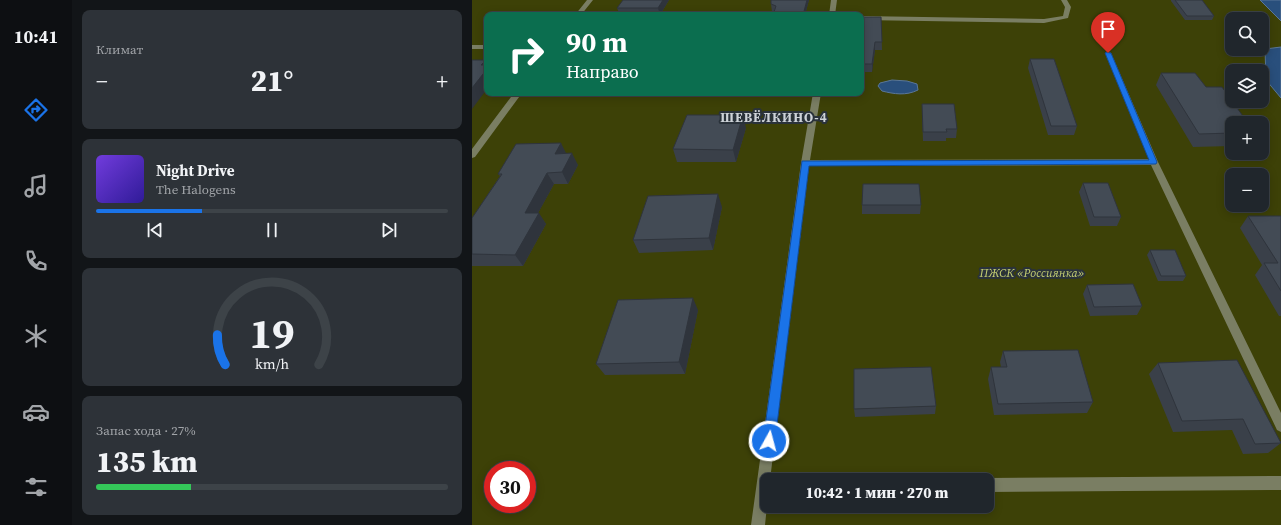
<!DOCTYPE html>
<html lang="ru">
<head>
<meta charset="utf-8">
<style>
  :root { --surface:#20262c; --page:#2d3238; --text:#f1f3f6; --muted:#a2a5a9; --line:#3d4348; --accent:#1a73e8 }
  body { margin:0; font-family:"Source Serif 4",serif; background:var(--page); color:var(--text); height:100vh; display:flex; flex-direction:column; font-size:15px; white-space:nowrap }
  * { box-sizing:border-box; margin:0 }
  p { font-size:13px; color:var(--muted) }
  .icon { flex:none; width:22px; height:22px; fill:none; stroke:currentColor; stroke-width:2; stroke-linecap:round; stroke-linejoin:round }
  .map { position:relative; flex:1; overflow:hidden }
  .details { display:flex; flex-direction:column; gap:10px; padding:10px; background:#121518; width:400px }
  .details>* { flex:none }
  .top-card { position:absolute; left:12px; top:12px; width:380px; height:84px; border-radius:8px; box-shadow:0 2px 10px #0003,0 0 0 1px var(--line); background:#0b6e4f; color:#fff; overflow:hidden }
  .tools { position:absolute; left:753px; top:12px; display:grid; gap:8px }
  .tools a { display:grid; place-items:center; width:44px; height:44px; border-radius:8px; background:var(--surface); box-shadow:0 2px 10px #0003,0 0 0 1px var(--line); font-size:20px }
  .speed { position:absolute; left:12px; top:461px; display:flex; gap:8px; font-size:20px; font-weight:700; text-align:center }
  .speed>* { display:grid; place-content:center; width:52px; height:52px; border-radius:50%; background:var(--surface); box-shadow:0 2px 10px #0003,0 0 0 1px var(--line); line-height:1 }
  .speed .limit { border:6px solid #d22; background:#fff; color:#111 }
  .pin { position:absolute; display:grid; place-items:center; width:34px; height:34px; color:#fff; margin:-41px -17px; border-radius:50% 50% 50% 0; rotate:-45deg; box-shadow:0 0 4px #0007 }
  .pin .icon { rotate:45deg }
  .me { position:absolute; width:44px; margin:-22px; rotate:7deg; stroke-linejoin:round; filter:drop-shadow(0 0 3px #0008) }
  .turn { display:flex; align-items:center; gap:14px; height:84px; padding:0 16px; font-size:18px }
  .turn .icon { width:52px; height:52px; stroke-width:2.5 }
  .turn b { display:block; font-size:28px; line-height:34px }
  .big { font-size:30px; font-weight:800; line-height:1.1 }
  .details .tile { flex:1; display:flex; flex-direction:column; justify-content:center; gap:6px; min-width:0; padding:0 14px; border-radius:8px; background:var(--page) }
  .details .dial { align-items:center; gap:0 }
  .dial svg { height:104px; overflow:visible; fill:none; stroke:var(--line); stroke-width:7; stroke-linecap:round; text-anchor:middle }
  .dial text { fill:var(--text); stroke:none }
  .song { display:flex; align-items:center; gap:12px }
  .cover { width:48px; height:48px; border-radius:6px; background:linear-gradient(135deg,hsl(260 70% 55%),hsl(250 70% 35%)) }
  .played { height:4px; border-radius:2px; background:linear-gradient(90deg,var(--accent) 30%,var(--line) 30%) }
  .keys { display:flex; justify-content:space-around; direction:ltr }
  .heat { display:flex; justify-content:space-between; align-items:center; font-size:22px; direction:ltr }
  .charge { height:6px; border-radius:3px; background:linear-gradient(90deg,#34c759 27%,var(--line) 0) }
  .trip { position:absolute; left:288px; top:473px; width:234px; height:40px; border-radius:8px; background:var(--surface); box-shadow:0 2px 10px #0003,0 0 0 1px var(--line); font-weight:800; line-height:40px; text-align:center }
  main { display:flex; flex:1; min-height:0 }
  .menu { display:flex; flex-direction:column; width:72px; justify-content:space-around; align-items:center; background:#0d0f12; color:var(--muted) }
  .menu .icon { width:28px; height:28px }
  .menu .current { color:var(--accent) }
  .menu b { font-size:18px; color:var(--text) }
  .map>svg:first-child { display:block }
</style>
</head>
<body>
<main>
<nav class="menu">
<b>10:41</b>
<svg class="icon current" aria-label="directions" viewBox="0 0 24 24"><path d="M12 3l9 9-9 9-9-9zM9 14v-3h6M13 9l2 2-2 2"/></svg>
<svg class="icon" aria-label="music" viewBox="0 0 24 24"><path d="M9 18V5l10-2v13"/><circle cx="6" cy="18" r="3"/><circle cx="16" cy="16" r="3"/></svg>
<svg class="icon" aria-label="phone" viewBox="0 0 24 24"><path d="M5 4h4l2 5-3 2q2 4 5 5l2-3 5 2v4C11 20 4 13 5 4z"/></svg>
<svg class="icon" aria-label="climate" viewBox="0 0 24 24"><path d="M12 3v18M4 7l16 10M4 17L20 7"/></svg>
<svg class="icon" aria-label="car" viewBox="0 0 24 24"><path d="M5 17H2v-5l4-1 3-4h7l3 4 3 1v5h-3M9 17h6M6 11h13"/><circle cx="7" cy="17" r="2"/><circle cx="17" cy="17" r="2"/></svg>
<svg class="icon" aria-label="filters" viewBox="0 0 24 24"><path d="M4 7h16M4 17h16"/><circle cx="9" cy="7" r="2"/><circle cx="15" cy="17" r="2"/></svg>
</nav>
<section class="details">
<div class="tile"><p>Климат</p>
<div class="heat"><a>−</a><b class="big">21°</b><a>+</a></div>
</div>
<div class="tile">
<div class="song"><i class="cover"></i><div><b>Night Drive</b><p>The Halogens</p></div></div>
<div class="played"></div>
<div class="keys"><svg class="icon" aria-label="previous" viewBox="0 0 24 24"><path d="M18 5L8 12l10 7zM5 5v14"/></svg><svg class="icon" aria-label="pause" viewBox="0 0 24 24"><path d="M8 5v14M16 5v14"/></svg><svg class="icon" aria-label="next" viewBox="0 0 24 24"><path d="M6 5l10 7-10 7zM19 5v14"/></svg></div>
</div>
<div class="tile dial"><svg viewBox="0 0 100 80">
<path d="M14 69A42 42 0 1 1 86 69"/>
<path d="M14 69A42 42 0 0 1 8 46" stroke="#1a73e8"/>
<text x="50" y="56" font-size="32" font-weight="700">19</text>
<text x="50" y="72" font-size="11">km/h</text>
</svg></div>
<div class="tile"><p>Запас хода · 27%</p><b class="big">135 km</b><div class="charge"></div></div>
</section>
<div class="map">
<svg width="809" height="525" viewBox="0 0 809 525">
  <rect width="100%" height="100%" fill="#2a323a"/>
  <path fill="#3d4107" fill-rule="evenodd" d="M0 0H809V525H0ZM15 15H389V93H15ZM760 19H790V49H760ZM760 71H790V101H760ZM760 123H790V153H760ZM760 175H790V205H760ZM21 470H55V504H21ZM295 480H515V506H295Z"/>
  <path fill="#294f7c" stroke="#5a7798" d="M788 0H809V21Z
    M809 47V98L794 80 793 49Z
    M420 80 435 81 445 84 446 90C434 96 422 94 410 91L406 86 408 83Z"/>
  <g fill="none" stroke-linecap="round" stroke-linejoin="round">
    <path fill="#7a7e63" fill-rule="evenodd" d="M115 0H121L109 15H103Z
      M359 0H365L363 15H357Z
      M589 0H595L599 7 596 18 572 23 389 20V16L572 19 591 16 593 7Z
      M0 45H15V49H0Z
      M636 51 639 53 686 162 809 413V432L805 430 679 165 337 166 298 480H295V506L293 525H279L329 163 341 93H349L338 160 677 159 633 53Z
      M42 93H50L3 157 0 158V149Z
      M809 476V490L515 492V480H511L515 478Z"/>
  </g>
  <path fill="#3a4049" d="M197 0 188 15H148L145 8Z
    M337 0 333 15H301L302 12H300L299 4Z
    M699 0H730L742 16 740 20H713L699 1Z
    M389 17H409L410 50H403L400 72H389Z
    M558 59 605 126 602 135H576L556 68Z
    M689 73 734 87 760 123V146L721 147 684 85Z
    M88 93H122L121 94H88Z
    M450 104 485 129 484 138H474V141H451L450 113Z
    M274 128 264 162H205L201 149Z
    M94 153 106 165 96 184H82L66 213 74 224 51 266H0V218L28 176 26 174Z
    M611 183 649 217 645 226H618L607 192Z
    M390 205H449L448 214H390Z
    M250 207 241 250 167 253 161 240Z
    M776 216H809V316H807L783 275 790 265 768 228Z
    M678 250 714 276 711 281H686L675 255Z
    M615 285 670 306 665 315 618 316 611 294Z
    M226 310 213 374 133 375 124 364Z
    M531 351 621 402 615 413 522 415 516 379 519 367H529L528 362Z
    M686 363 809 443 796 453 771 454 760 430 701 432 677 374Z
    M464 406 463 414 383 417 382 409Z"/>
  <path fill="#2f343c" d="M191 0H197L188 15 186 8Z
    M335 0H337L333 15H331Z
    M403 42V50L400 72V64Z
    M14 60 15 63V89L0 109V88L9 65Z
    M271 115 274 128 264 162 261 150Z
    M89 143 95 155 83 154Z
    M100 153 106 165 96 184 90 172Z
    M75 173 82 184 60 224 67 213 74 224 51 266 43 255 53 213Z
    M246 194 250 207 241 250 237 238Z
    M221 298 226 310 213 374 207 362Z"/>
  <path fill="#434b55" stroke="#2f343c" d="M151 0H191L186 8H145Z
    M299 0H335L331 15H301L304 6 299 4Z
    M703 0H730L742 16H715Z
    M389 17H409L410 42H403L400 64H389Z
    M558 59H582L605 126H579Z
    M0 60H14L9 65H15V69L0 88Z
    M689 73H723L734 87H750L776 123H760V133L727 134Z
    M450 104H482L485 129H474L475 132H451Z
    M215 115H271L261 150 201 149Z
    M89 143 83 154 100 153 90 172 75 173 53 213H67L43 255 0 254V218L30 174H26L44 144Z
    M611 183H636L649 217H622Z
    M391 184H447L449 205H390Z
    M246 194 237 238 161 240 176 196Z
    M776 216H809V291L792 263H806Z
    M678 250H703L714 276H689Z
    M661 284 670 306 622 307 615 285Z
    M221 298 207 362 124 364 146 300Z
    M606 350 621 402 526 404 519 367H535L531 351Z
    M765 360 809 443 783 444 771 419 710 421 686 363Z
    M459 367 464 406 382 409V369Z"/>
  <path fill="#1a73e8" stroke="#114b97" d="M634 52 639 53 685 162 684 164 337 166 303 441 301 445 297 447 293 445 291 441 330 161 677 160 633 53Z"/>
  <g text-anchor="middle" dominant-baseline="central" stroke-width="4" stroke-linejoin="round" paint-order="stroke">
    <g font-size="12" font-style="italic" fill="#c4ce72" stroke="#2a323a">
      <text x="560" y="273">ПЖСК «Россиянка»</text>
    </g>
    <g font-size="13" font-weight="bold" letter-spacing="1" fill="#ced3d8" stroke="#2a323a">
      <text x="302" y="117">ШЕВЁЛКИНО-4</text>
    </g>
  </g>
</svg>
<div class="tools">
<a><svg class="icon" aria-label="search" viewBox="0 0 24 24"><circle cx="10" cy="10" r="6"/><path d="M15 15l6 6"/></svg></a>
<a><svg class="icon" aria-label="layers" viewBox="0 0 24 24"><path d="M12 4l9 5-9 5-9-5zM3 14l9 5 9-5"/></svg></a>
<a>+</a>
<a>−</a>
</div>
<div class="speed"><div class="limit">30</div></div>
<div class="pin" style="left:636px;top:53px;background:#d93025"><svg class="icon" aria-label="arrive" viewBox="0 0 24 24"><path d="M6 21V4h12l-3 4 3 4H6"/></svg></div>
<svg class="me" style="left:297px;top:441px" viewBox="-20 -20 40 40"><circle r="17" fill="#1a73e8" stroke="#fff" stroke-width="3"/><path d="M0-11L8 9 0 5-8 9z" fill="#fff"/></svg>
<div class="trip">10:42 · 1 мин · 270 m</div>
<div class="top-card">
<div class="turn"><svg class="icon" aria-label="right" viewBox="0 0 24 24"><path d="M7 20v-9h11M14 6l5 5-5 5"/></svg><div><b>90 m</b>Направо</div></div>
</div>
</div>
</main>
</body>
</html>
